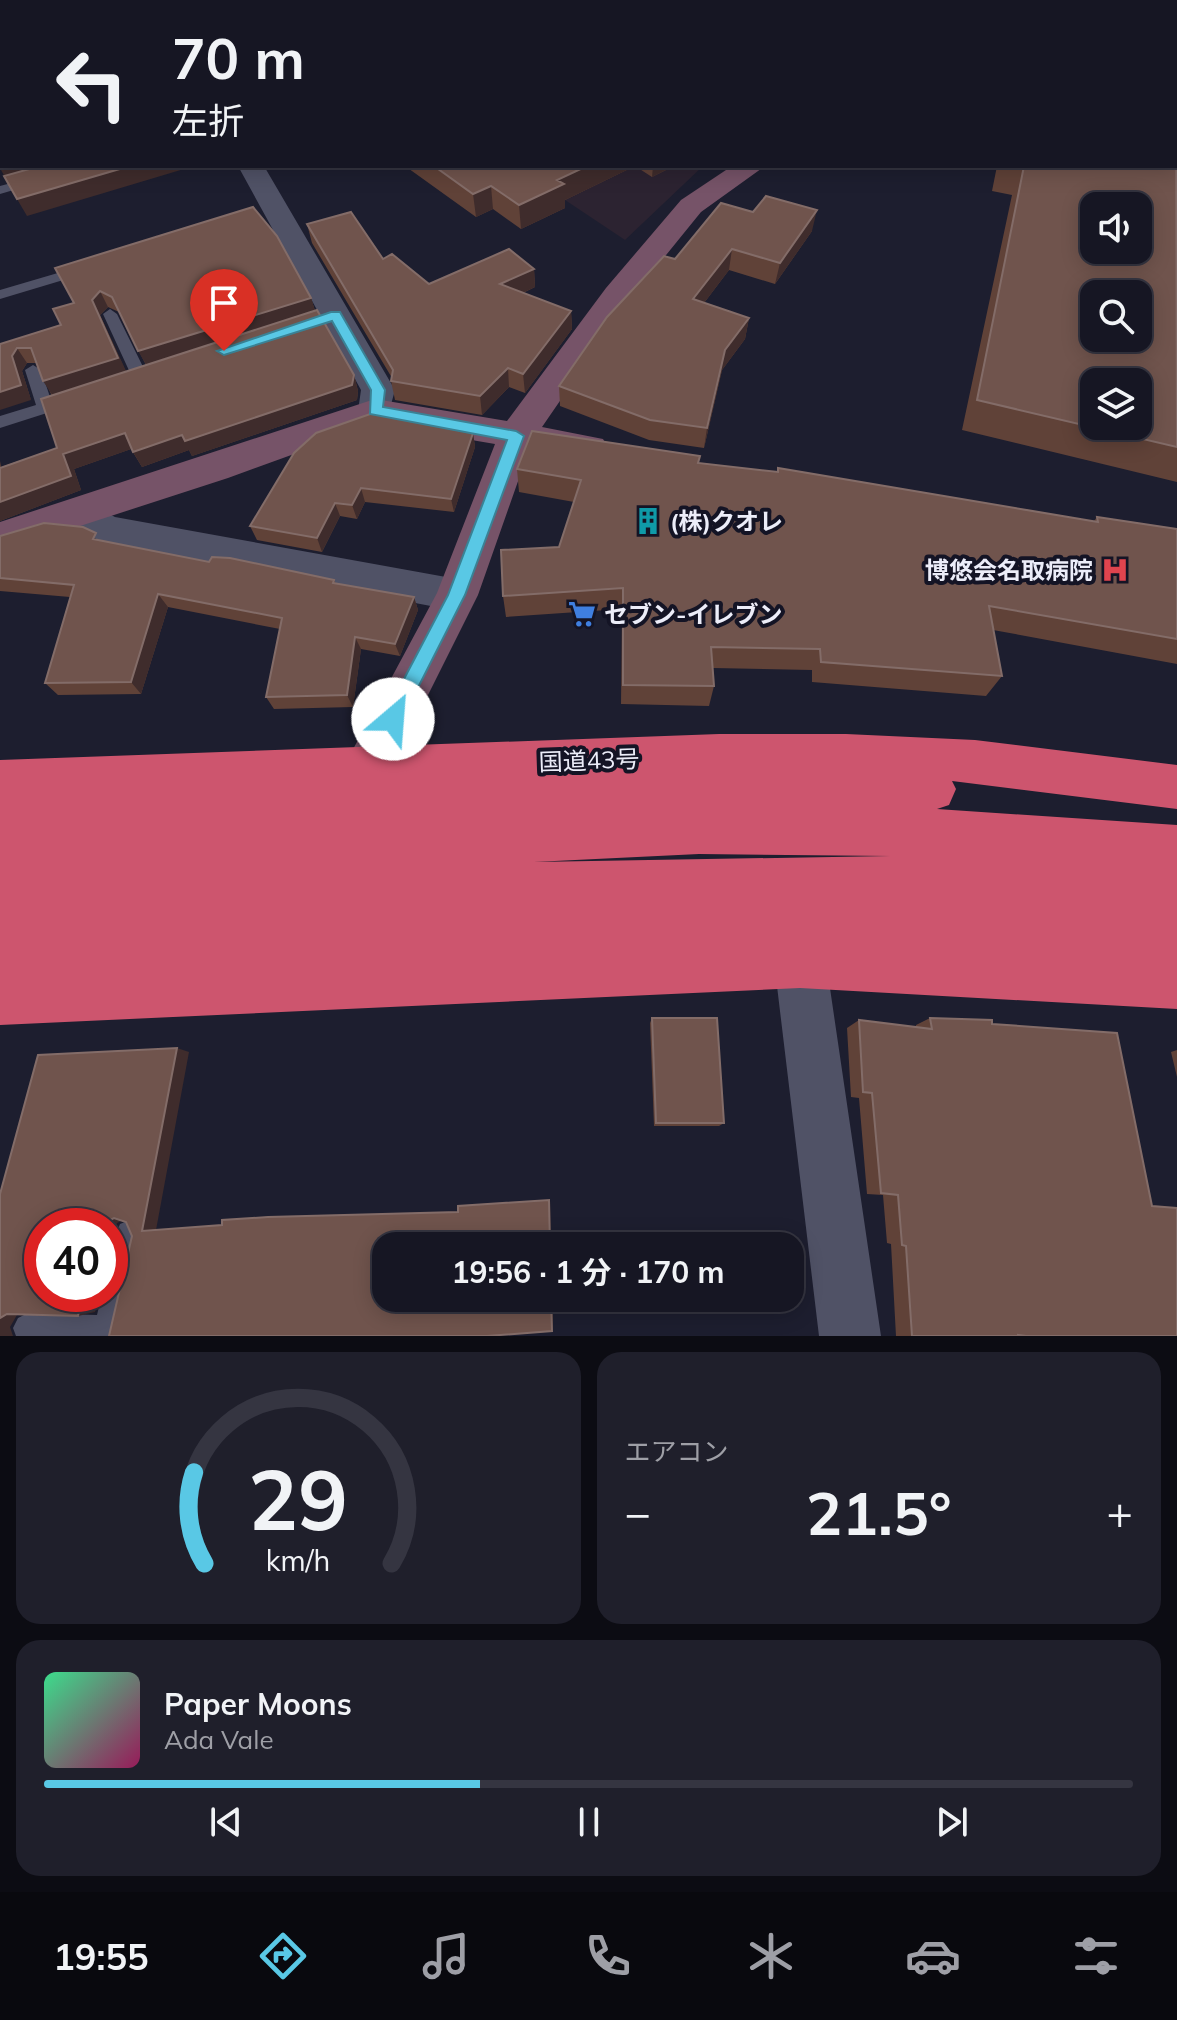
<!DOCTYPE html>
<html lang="ja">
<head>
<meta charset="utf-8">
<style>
  :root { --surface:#161623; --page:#1f1f2b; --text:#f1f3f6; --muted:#9e9fa6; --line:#353541; --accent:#59c8e5 }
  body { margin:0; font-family:Mulish,"Noto Sans JP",sans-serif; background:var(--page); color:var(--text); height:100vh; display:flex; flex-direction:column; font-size:30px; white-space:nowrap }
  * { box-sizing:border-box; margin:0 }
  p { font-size:26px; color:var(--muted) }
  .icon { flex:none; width:44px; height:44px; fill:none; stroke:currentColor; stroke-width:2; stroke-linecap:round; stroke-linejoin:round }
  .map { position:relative; height:1336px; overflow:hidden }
  .panel { display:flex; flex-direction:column; gap:16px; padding:16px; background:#0c0c13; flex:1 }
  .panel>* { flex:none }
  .banner { position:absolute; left:0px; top:0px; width:1178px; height:168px; box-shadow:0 4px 20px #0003,0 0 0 2px var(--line); background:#161623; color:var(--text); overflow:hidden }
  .tools { position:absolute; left:1080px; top:192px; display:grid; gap:16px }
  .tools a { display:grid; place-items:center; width:72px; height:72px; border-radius:16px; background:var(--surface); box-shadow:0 4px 20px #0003,0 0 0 2px var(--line); font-size:40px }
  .speed { position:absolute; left:24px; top:1208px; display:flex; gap:16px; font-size:40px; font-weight:700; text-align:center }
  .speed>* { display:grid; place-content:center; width:104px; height:104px; border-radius:50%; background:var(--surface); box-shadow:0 4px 20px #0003,0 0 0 2px var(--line); line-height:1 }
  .speed .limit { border:12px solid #d22; background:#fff; color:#111 }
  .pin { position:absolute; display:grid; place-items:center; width:68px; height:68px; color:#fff; margin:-82px -34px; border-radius:50% 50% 50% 0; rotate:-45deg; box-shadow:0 0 8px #0007 }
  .pin .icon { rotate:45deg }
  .me { position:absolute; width:88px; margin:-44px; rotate:27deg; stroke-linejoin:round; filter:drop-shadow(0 0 6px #0008) }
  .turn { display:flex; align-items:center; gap:28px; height:168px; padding:0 40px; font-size:36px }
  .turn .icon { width:104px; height:104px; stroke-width:2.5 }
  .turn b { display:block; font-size:56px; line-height:68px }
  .big { font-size:60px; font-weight:700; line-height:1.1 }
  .panel .widget { flex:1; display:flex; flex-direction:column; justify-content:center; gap:12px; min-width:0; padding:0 28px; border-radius:24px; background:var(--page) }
  .panel .dial { align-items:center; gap:0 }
  .dial svg { height:208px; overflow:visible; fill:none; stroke:var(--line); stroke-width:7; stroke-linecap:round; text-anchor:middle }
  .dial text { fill:var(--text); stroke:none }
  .song { display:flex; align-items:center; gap:24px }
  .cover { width:96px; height:96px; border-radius:12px; background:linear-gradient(135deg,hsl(150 70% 55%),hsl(330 70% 35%)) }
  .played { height:8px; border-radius:4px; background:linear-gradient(90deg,var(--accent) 40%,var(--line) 40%) }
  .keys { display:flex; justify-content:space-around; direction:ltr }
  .heat { display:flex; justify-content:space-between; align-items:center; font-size:44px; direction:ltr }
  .panel .tiles { flex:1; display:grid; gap:16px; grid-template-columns:1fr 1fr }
  .widget:last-child { grid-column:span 2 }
  .trip { position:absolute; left:372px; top:1232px; width:432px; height:80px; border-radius:24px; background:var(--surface); box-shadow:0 4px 20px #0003,0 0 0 2px var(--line); font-weight:700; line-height:80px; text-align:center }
  .menu { display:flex; height:128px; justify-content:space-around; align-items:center; background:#09090e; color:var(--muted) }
  .menu .icon { width:56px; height:56px }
  .menu .selected { color:var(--accent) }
  .menu b { font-size:36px; color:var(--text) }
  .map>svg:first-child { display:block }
</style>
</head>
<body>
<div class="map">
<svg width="1177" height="1336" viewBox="0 0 1177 1336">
  <rect width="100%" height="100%" fill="#1d1e2f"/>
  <path fill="#2c2331" d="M161 0H857L853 2Z
    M514 166H703L625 240Z"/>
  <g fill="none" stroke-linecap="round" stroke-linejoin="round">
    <path fill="#505266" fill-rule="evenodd" d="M75 166H96L0 194V186Z
      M85 265 90 266V272L0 299V290Z
      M110 309 117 314 148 377 146 381 140 382 132 377 103 314Z
      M33 365 41 370 51 400 69 395 77 400 75 404 0 428V416L36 405 25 370Z
      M130 1220 140 1224 144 1234 122 1336H16L13 1328 18 1318 28 1313 97 1315 102 1294H110C110 1269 110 1247 120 1224Z"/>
    <path fill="#505266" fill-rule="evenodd" d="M238 166H264L395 390 387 419 375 423 363 419 358 411 361 390Z
      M78 498 115 517 457 579 471 584 477 595 471 606 457 611 106 544 65 522 59 512 65 502Z
      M800 935 818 943 826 961 881 1336H819L774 961 782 943Z"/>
    <path fill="#765368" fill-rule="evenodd" d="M1176 6H1177V20H1176Z
      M732 166H765L701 212 628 302 542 427 603 439 608 448 603 457 590 461 529 450 478 595 384 783 367 789 350 783 343 768 437 593 495 444 377 424 228 478 0 552V522L375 399 507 421 606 288 681 200Z"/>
    <path fill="#cd556e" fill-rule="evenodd" d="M719 734H846L975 740 1177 765V809L952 781 956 789 949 805 937 809 1177 825V1009L800 988 0 1025V760ZM699 854 890 856 534 862Z"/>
  </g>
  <path fill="#604238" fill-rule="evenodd" d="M816 0H996L992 2H821Z
    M1177 33V482L962 430 1012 195 992 191 997 166H1176Z
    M405 166H674L652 177 635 166 565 200V208L521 229 493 209 476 217Z
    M307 224 383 259 429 284 534 269 535 287 523 293 571 311 572 329 525 393 509 387 482 415 395 400 391 381 392 378 312 243Z
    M812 231 775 284 729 270 704 303 749 318 745 339 722 370 704 448 649 440 560 406 559 386 675 259Z
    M55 268 311 298 315 311 354 375 358 391 357 400 192 456 189 450 142 467 131 449 74 469 81 490 0 521V461L1 467 57 448 52 396 36 363H27L22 371 31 400 0 344 61 325 74 303ZM108 307 119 312 146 365 126 372 100 315Z
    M473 433 475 447 454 512 365 502 357 519 340 516 322 552 257 540 250 526Z
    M699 463 1094 521 1097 517 1177 529V664L993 630 1002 676 986 696 812 682V670L713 668 714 686 709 706 621 704 622 609 506 617 503 596 559 547 574 502 519 492 517 469Z
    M0 536 102 541 209 562 334 580 336 584 414 597 418 610 400 656 361 649 353 707 274 709 266 697 280 629 168 607 141 694 58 695 45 683 70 597 0 591Z
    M652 1018 724 1123 719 1126H654L650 1023Z
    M930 1018 1018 1335V1336H896L891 1244 887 1243 883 1195 867 1194 859 1098 851 1097 847 1028 859 1020 916 1027V1025Z
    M1177 1050V1077L1171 1052Z"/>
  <path fill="#3f2c2c" d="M966 0H996L992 2H962Z
    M0 163H2V166H63L7 181 0 168Z
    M130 166H194L27 216 17 199Z
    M587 166H635L565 200V208L521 229 519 205 557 180Z
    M653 166H674L652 177Z
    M491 186 493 209 476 217 473 194Z
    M817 210 812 231 775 284 780 263Z
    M732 249 729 270 691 320 693 299Z
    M534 269 535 287 501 303 500 284Z
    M100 291 108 307 100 315 127 373 53 396 43 381 92 300Z
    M311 298 316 314 147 366 138 351Z
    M571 311 572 329 525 393 523 374Z
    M749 318 745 339 722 370 704 448 707 428 725 350Z
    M17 348 27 363 22 371 31 400 0 410V392L12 356Z
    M508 368 509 387 482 415 480 396Z
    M354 375 358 391 357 400 192 456 189 450 142 467 133 452Z
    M125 433 134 448 74 469 81 490 0 521V502L63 454Z
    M473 433 475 447 454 512 451 499Z
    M361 488 365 502 357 519 352 505Z
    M335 503 340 516 322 552 317 538Z
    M158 594 168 607 141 694 131 682Z
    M414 597 418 610 400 656 395 644Z
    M355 637 361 649 353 707 347 695Z
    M177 1048 189 1052 156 1230 142 1231Z
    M549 1200H550L551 1246H550Z
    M129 1217 117 1223 110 1251V1226H101L102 1224 114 1218Z
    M91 1294H99L95 1312 78 1316 82 1296Z
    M551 1298H553V1327L552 1331Z
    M27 1310 17 1315 10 1327 13 1336H0V1318L7 1314Z"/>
  <path fill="#70544d" stroke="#836c68" stroke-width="2" fill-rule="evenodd" d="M0 0H285L286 1 290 0H324L327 2H2V163H0Z
    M476 0H681L685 2H469Z
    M866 0H966L962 2H871Z
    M1176 33 1177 447 977 400 1024 166H1176ZM1094 206H1138V250H1094ZM1094 294H1138V338H1094ZM1094 382H1138V426H1094Z
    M40 166H130L17 199 4 176Z
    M434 166H587L557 180 564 184 519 205 491 186 473 194Z
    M766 196 817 210 780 263 732 249 693 299 749 318 725 350 707 428 650 420 559 386 607 317 664 256 675 259 721 203 753 212Z
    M253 207 277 236 311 298 138 351 112 297 100 291 92 300 118 358 43 381 31 348H17L12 356 21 385 0 392V344L61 325 53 309 74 303 55 268Z
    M351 212 383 259 392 254 429 284 509 249 534 269 500 284 571 311 523 374 508 368 480 396 391 381 393 370 307 224Z
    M317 310 354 375 352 385 185 441 182 435 133 452 125 433 63 454 71 476 0 502V468L57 448 41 399Z
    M373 413 473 433 451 499 361 488 352 505 335 503 317 538 250 526 294 453 316 433Z
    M532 431 700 456 698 463 778 472V468L1098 522 1097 517 1177 529V639L989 606 1002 676 821 662 820 649 711 647 714 686 623 685V588L503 596 501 550 559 547 581 480 517 469Z
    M44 523 83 527 96 533 93 539 209 562 212 557 230 558 334 580 333 583 414 597 395 644 355 637 347 695 266 697 282 618 158 594 131 682 45 683 74 585 0 578V536Z
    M652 1018H717L724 1123H656Z
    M930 1018 992 1020V1024L1117 1033 1152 1206 1177 1208V1336H1026L1018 1335V1336H912L906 1246 902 1245 898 1195 881 1193 872 1093 863 1092 859 1020 932 1029Z
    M177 1048 142 1231 222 1225V1220L268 1217 458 1212V1206L549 1200 550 1246H386V1298H551L552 1331 487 1336H109L132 1236 126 1222 114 1218 102 1224 101 1226H42V1294H91L82 1296 78 1316 7 1314 0 1318V1194L38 1055Z"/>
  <path fill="#59c8e5" stroke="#3a8295" stroke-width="2" d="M331 312H340L385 390 383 407 516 431 524 436 465 595 399 725 393 727 383 719 448 595 507 440 370 414 371 390 332 321 224 355 217 351Z"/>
  <defs>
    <g id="building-bare" transform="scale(2.16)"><path d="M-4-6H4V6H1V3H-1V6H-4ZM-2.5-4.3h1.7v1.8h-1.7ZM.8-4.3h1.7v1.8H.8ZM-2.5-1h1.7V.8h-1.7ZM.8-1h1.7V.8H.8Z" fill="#0f9aa8" stroke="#141425" stroke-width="2.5" paint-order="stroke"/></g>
    <g id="hospital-bare" transform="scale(2.16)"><path d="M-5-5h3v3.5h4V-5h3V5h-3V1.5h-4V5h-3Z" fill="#e0444e" stroke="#141425" stroke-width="2.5" paint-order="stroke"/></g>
    <g id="supermarket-bare" transform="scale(2.16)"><path d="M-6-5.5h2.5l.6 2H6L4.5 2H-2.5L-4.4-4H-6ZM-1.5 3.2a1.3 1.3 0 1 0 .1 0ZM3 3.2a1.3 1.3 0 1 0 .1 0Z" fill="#3f7fe0" stroke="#141425" stroke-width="2.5" paint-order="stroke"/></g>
  </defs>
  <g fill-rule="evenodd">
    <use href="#building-bare" x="648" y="521"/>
    <use href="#hospital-bare" x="1115" y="570"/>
    <use href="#supermarket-bare" x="582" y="614"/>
  </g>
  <g text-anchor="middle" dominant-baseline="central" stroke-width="8" stroke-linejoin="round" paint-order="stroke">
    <g font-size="24" font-weight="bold" fill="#ecedf9" stroke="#141425" text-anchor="start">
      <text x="670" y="521">(株)クオレ</text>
      <text x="1093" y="570" text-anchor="end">博悠会名取病院</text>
      <text x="604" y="614">セブン-イレブン</text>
    </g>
    <g font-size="24" fill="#ecedf9" stroke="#141425">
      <text transform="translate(589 760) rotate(-2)">国道43号</text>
    </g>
  </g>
</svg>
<div class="tools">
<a><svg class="icon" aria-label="sound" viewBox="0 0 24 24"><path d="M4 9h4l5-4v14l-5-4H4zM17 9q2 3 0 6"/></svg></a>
<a><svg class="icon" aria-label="search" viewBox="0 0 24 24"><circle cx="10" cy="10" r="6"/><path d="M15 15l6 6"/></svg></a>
<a><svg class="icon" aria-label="layers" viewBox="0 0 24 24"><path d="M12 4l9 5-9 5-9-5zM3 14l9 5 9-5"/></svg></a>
</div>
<div class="speed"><div class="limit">40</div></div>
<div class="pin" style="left:224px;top:351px;background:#d93025"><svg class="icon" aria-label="arrive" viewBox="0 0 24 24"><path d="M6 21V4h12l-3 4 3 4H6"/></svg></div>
<svg class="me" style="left:393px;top:719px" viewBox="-20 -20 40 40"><circle r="19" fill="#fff"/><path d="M0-13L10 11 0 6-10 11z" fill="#59c8e5"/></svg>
<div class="trip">19:56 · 1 分 · 170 m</div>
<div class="banner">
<div class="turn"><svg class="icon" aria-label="left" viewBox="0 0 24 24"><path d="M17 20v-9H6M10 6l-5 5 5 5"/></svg><div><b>70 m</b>左折</div></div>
</div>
</div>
<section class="panel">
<div class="tiles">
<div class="widget dial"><svg viewBox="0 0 100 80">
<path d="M14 69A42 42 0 1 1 86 69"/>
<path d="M14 69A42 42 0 0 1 10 34" stroke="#59c8e5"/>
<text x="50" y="56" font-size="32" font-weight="700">29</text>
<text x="50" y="72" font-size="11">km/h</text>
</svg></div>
<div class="widget"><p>エアコン</p>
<div class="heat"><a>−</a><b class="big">21.5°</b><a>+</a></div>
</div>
<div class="widget">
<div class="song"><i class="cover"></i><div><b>Paper Moons</b><p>Ada Vale</p></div></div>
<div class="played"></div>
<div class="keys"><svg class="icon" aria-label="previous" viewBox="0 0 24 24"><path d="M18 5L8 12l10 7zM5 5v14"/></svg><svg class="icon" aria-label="pause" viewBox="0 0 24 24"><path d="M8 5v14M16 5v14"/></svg><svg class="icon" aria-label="next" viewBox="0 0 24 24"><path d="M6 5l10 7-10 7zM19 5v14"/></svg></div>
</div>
</div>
</section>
<nav class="menu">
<b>19:55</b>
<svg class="icon selected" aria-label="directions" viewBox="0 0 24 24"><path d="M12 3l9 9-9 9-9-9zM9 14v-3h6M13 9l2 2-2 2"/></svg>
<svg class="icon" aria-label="music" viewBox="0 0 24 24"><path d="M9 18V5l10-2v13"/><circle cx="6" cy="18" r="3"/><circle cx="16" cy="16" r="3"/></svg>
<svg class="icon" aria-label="phone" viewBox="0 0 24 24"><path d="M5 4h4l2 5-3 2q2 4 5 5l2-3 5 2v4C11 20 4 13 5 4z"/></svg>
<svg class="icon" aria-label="climate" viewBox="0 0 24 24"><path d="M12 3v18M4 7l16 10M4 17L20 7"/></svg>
<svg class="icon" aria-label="car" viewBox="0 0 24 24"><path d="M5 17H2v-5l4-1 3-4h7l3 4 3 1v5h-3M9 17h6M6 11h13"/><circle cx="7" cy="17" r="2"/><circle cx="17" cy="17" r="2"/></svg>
<svg class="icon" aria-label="filters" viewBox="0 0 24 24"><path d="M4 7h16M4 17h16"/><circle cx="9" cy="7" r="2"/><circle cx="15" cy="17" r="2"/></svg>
</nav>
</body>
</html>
